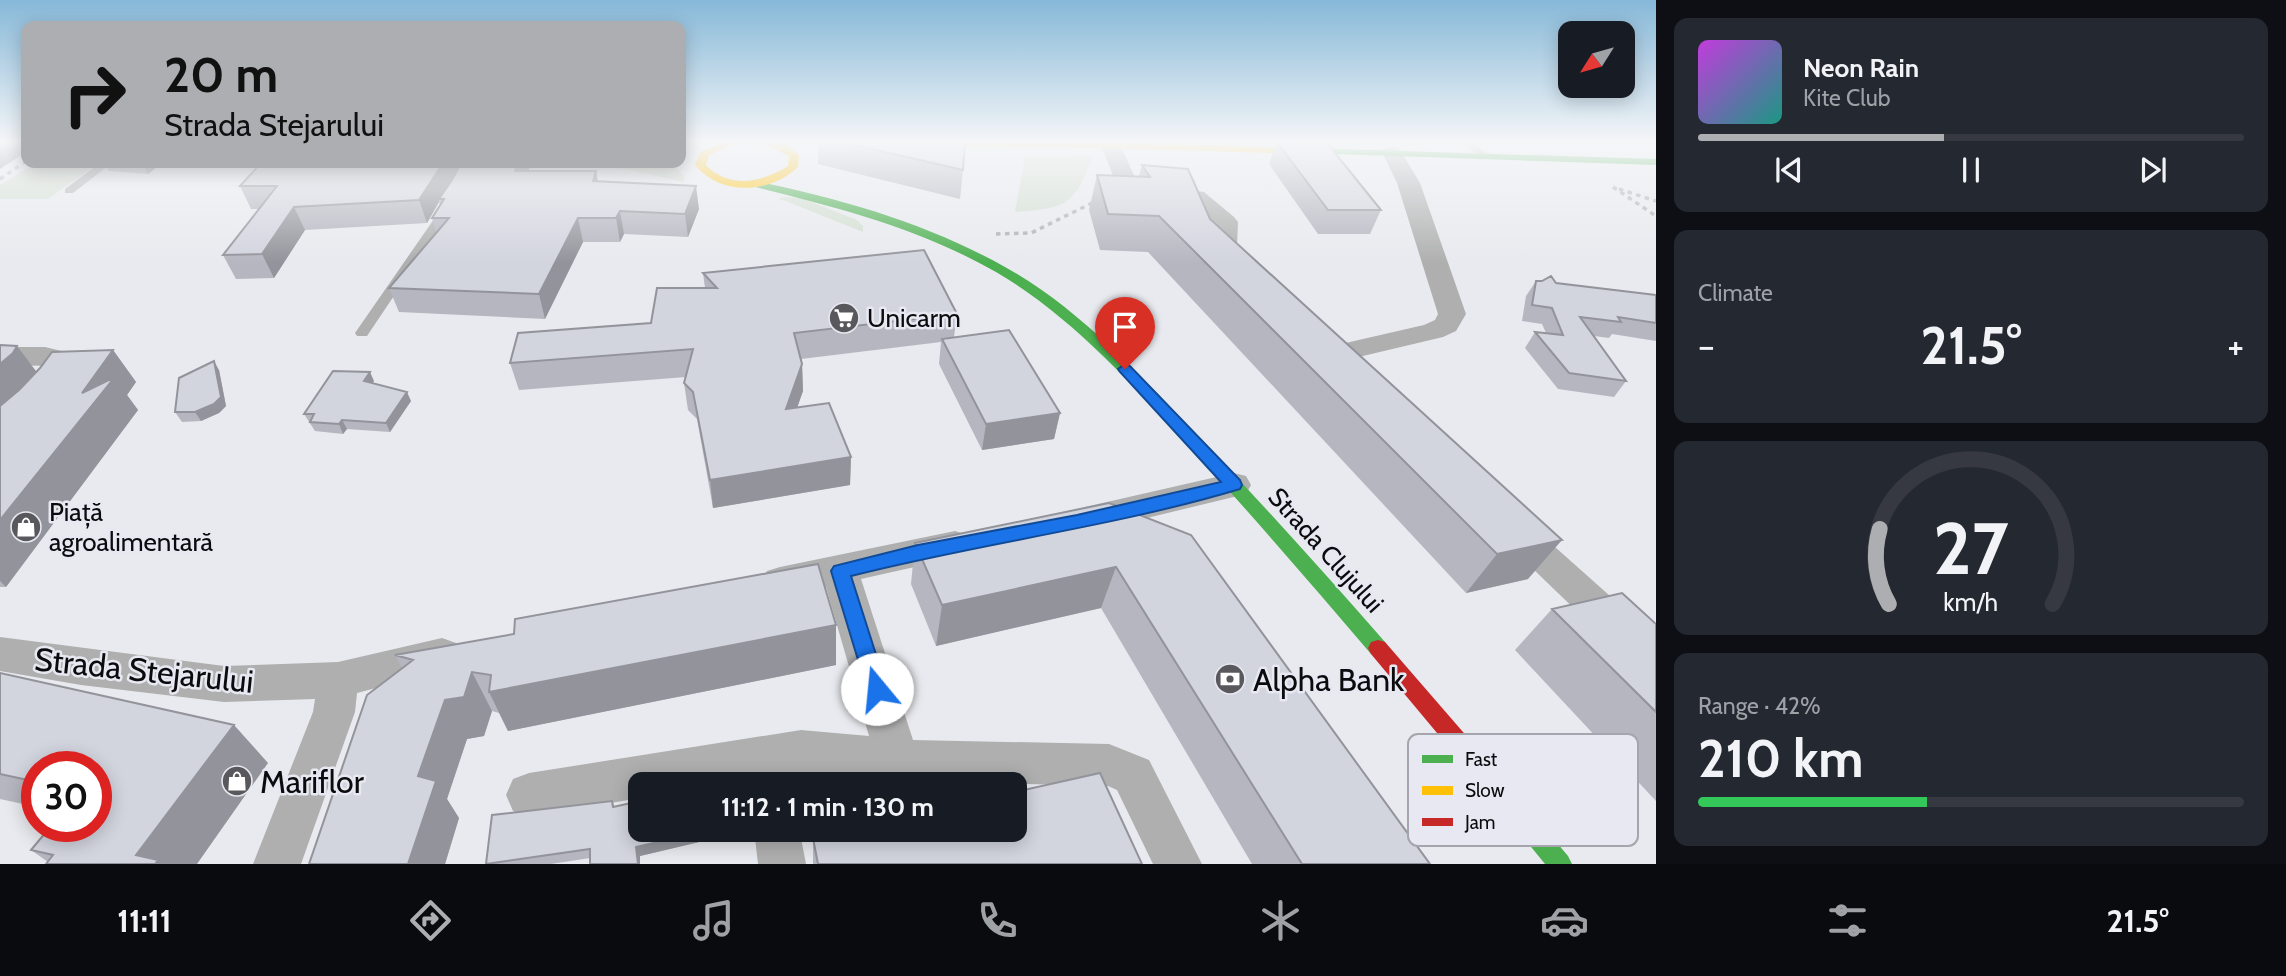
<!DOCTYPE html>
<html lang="en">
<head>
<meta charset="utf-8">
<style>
  :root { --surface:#171b24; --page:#242831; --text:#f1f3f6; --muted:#9ea1a6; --line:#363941; --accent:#adaeb1 }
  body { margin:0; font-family:Cabin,sans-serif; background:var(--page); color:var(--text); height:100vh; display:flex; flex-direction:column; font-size:26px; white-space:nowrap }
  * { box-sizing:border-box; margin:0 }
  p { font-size:23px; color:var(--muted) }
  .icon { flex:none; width:38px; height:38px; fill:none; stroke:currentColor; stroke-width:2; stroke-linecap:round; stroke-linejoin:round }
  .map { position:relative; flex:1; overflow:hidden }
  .panel { display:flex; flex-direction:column; gap:18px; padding:18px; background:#0d0f14; width:630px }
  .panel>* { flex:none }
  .hud { position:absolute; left:21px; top:21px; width:665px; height:147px; border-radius:14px; box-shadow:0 4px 18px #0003; background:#adaeb1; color:#111; overflow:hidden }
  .needle { width:46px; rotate:233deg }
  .controls { position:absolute; left:1558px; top:21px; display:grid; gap:14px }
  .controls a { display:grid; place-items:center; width:77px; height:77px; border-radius:14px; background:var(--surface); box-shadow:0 4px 18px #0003; font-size:35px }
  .speed { position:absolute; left:21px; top:751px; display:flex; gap:14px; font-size:35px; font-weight:700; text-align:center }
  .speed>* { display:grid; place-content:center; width:91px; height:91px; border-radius:50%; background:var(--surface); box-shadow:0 4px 18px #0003; line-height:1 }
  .speed .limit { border:10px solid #d22; background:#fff; color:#111 }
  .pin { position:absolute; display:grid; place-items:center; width:60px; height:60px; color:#fff; margin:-72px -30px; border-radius:50% 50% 50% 0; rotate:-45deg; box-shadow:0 0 7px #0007 }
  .pin .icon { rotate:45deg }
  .me { position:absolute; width:77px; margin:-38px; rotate:343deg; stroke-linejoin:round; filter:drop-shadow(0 0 5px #0008) }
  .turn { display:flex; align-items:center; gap:24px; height:147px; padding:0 28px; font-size:32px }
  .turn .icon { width:91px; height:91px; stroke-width:2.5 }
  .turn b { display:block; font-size:49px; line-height:60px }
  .big { font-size:52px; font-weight:700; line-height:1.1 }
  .panel .card { flex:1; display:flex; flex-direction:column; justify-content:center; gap:10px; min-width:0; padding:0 24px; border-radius:14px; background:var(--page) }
  .panel .dial { align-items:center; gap:0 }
  .dial svg { height:182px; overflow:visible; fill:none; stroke:var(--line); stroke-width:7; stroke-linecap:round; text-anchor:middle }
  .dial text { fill:var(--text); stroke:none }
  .song { display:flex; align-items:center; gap:21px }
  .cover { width:84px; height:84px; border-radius:10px; background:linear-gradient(135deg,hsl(290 70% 55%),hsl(170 70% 35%)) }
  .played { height:7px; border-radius:4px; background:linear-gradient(90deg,var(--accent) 45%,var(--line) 45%) }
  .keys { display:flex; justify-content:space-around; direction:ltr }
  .heat { display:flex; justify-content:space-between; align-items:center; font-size:38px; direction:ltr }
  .charge { height:10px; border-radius:5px; background:linear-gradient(90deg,#34c759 42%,var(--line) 0) }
  .trip { position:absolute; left:628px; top:772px; width:399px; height:70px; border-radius:14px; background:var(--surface); box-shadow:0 4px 18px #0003; font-weight:700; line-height:70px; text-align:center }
  .tabs { display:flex; height:112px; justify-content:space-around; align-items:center; background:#090b0e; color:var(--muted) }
  .tabs .icon { width:49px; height:49px }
  .tabs .on { color:var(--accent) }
  .tabs b { font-size:32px; color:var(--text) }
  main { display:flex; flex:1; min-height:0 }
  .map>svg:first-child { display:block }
</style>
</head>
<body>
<main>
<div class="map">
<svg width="1656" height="864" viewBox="0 0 1656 864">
  <rect width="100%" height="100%" fill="#e9eaef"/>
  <path fill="#d2ded0" d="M1093 156C1074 206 1067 208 1015 212L1025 157Z
    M36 163H98L48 199H0V185Z
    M614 163 674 165 684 176V182L611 166Z
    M789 197 801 198 857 220 863 226V232L778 198Z"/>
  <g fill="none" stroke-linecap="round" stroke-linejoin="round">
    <path stroke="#aeb0b0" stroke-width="3.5" stroke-dasharray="4.5 4.5" stroke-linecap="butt" d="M0 179 26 161
      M1613 187 1656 216
      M1619 189 1656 201
      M996 234 1031 233 1092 203"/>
    <path fill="#aeafae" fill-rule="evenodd" d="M1463 142H1474L1488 155 1479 157Z
      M100 163H112L73 193H65V189Z
      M445 208 451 211 369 333 367 336H357L355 333 441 209Z"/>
    <path fill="#aeafae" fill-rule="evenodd" d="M1103 142H1119L1137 182 1204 192 1234 217 1238 222 1237 246 1251 270 1247 275 1238 278 1229 275 1213 246 1214 224 1189 203 1120 193 1101 145Z
      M1392 146 1399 148 1420 183 1466 314 1456 331 1443 337 1325 365 1315 362 1311 356 1315 350 1424 325 1435 320 1438 314 1397 183 1382 152 1385 148Z
      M0 347H45L78 355 82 361C75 399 38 425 11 451L0 454V425L41 387 52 366 0 365Z
      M1234 473 1246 476 1251 485 1246 494 1085 533 1073 529 1068 520 1073 511 1085 507Z
      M1515 518 1527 522 1656 637V679L1642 674 1503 540 1497 531 1503 522Z
      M955 531 968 535 973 545 968 555 861 579 913 740 1109 744 1149 760 1202 864H1153L1117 790 1108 786 898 781 817 772 814 784H770L772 775 722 784H640V798L529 817 513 811 506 795 513 779 529 773 801 730 869 736 826 587 780 597 767 593 761 582 767 571 780 567Z
      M0 637 224 666 338 662 442 638 456 643 462 655 456 667 357 693 355 712 301 864H253L313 712 315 699 224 702 81 685 0 671Z
      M758 830H804L801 838 806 864H758L755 838Z"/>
    <path fill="#4caf50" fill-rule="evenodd" d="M1309 148 1656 159V165L1305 153V149Z
      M755 181C842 199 927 223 1005 267 1077 307 1136 371 1192 430 1258 499 1322 570 1385 642L1388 648 1385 654 1378 656 1371 654C1309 581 1246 509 1182 438 1126 378 1068 314 996 272 919 228 836 207 751 186V182Z
      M1481 758 1489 762 1568 856 1572 864H1545L1473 776 1470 769 1473 762Z"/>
    <path fill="#ffc107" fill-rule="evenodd" d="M725 142H739L709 155 706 165C729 189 761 183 788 166L789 156 760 142 785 144 799 155 798 167C770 194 720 196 695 165L701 151Z
      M824 142H1111L1309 148 1314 151 1309 154 1111 148 829 145Z"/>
    <path fill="#c62828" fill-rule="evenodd" d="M1378 640 1385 642 1489 762 1492 769 1489 776 1481 780 1473 776 1371 654 1368 648 1371 642Z"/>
  </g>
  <path fill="#b5b6bf" d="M818 142H965L963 170 960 199 818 164Z
    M1277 142 1381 210 1370 234H1318L1269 164Z
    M104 163H162L148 174 109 171Z
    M261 163H531L528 171 598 181 699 209 688 237 624 234 620 242H583L545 319 399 312 389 288 436 233 432 218 440 205 439 202 427 223 305 230 274 278 236 279 223 255 259 209H251L240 186Z
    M1142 165 1210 219 1528 579 1466 593 1148 252 1100 250 1089 210 1097 175 1139 176Z
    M703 273 957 314 954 337 1060 413 1054 439 982 450 939 364 941 342 801 359 802 364 803 391 797 408 851 457 850 485 713 508 697 419 688 410 684 383 686 377 519 390 510 363 651 323 705 288Z
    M1536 281 1656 295V341L1612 334 1609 338 1594 336 1626 381 1614 397 1558 389 1525 348 1535 332 1546 333 1542 324 1522 321 1526 296Z
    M0 345 37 372 113 350 136 382 127 395 138 410 6 587H0Z
    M219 370 226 406 219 413 201 421 182 422 175 412Z
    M374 381 372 383 411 401 390 432 347 429 343 434 315 431 304 414Z
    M1109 503 1430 864H1252L1101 608 936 646 911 584 915 543Z
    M1552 609 1656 624V801L1515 650Z
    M836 625V665L508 731 499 713 492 711 484 736 467 739 447 799 459 818 445 864 402 668 395 655Z
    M0 673 268 763 48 862 31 850 96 826V766H37V807L0 799Z
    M612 801 615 807 640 830H750L640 856 590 858 551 864H486Z
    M813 838 1142 864H813Z"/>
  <path fill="#93949b" d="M8 142H26V152L0 169V147Z
    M142 163H162L148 174Z
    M443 163H463L439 199V202L427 223 419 200Z
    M518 163H531L521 194 515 171Z
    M596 171 600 194 593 181Z
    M696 186 699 209 688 237 685 214Z
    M294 207 305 230 274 278 262 254Z
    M620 211 624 234 620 242 616 218Z
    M578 218 583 242 545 319 539 294Z
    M17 346 42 379 0 421V364Z
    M113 350 136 382 127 395 138 410 6 587 0 581V520L82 393Z
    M214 361 219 370 226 406 219 413 201 421 195 412Z
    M802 364 803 391 787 436 786 409Z
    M370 372 374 381 368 390 364 381Z
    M407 392 411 401 390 432 386 423Z
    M1060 413 1054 439 982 450 986 424Z
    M342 420 347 429 343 434 339 424Z
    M851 457 850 485 713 508 710 480Z
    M1562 540 1528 579 1466 593 1497 554Z
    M1116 567 1101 608 936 646 942 605Z
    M836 625V665L508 731 489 692Z
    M472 672 492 711 484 736 467 739 447 799 459 818 445 864H408L418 776 445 700Z
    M234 725 268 763 197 864H148L136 855Z
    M710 830H750L640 856V864H638L636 847Z"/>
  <path fill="#d2d4de" stroke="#93949b" stroke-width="2" d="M0 142H8L0 147Z
    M842 142H965L963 170Z
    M1277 142 1327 143 1381 210H1328Z
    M261 163H443L419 200 294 207 262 254 223 255 277 186H240Z
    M461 163H518L515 171H596L593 181 696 186 685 214 620 211 616 218H578L539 294 389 288 449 218H432L444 199H439L452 180Z
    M1142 165 1188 169 1210 219 1562 540 1497 554 1159 216 1108 214 1097 175 1150 177Z
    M924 250 957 314 794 333 802 364 786 409 829 403 851 457 710 480 693 392 684 383 693 349 510 363 518 333 651 323 657 288H717L703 273Z
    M1551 276 1556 283 1656 295V323L1618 317 1621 322 1580 317 1626 381 1569 373 1535 332 1563 335 1552 308 1532 305 1536 281H1542Z
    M1009 330 1060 413 986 424 942 339Z
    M0 345 17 346 13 353 0 364Z
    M113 350 82 393 115 377 0 520V406L19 390 40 368 52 352Z
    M214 361 221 397 214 404 195 412H175L179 378Z
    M333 371 370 372 364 381 407 392 386 423 342 420 339 424 310 422 314 414H304Z
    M1109 503 1191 535 1430 864H1302L1116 567 942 605 915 543Z
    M818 564 836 625 489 692 491 675 472 672 464 697 445 700 418 776 436 781 408 864H309L367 695 413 660 395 655 514 634 515 619Z
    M1622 593 1656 624V712L1552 609Z
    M0 673 234 725 136 855 158 860 155 864H46L53 855 31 850 51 826H96V766H37V782L0 774Z
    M1100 773 1142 864H818L813 838 849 830H1015V792Z
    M743 775 746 784H707Z
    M612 801 613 807 640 801V830H710L636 847 638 864H590V849L486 864 492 815Z"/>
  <linearGradient id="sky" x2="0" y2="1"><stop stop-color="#86b8d8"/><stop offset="0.54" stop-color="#f5f6f8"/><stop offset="1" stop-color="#f5f6f8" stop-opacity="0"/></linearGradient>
  <rect width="1656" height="263" fill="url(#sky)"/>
  <path fill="#1a73e8" stroke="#114b97" stroke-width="2" d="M1125 364 1130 366 1240 480 1242 485 1240 489C1113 527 980 543 851 576L887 689 884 696 877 699 869 696 831 571 834 566 918 545 1077 515 1221 482 1120 372 1118 369Z"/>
  <defs>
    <g id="supermarket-disc" transform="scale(1.575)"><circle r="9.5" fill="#59595d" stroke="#e7e8f1"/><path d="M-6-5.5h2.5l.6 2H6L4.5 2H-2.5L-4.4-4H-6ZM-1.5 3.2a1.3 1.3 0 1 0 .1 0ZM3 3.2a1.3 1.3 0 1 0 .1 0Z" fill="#fff"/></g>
    <g id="shop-disc" transform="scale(1.575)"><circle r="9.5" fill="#59595d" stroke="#e7e8f1"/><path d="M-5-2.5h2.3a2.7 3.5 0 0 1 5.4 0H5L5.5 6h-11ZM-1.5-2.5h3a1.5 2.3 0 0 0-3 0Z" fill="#fff"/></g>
    <g id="bank-disc" transform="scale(1.575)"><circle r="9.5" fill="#59595d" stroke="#e7e8f1"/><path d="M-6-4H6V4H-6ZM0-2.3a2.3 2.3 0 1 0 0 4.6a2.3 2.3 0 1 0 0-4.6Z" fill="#fff"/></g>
  </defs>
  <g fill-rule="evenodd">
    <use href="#supermarket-disc" x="844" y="318"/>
    <use href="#shop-disc" x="26" y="527"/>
    <use href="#bank-disc" x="1230" y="679"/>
    <use href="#shop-disc" x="237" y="781"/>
  </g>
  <g text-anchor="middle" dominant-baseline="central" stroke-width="5" stroke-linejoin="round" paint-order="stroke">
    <g font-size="26" fill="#0b0b0e" stroke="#e7e8f1" text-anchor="start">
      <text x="867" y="318">Unicarm</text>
      <text x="49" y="512">Piață<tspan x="49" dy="30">agroalimentară</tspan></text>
    </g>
    <g font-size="26" fill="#0b0b0e" stroke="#e7e8f1">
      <text transform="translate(1326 550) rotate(48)">Strada Clujului</text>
    </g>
    <g font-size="32" fill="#0b0b0e" stroke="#e7e8f1">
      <text transform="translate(144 670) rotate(6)">Strada Stejarului</text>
    </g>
    <g font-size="32" fill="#0b0b0e" stroke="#e7e8f1" text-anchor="start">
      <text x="1253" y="679">Alpha Bank</text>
      <text x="260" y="781">Mariflor</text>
    </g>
  </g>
  <rect x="1408" y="734" width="230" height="112" rx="10" fill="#e7e8f1" stroke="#a5a6ad" stroke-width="2"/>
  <rect x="1422" y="755" width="31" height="8" fill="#4caf50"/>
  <rect x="1422" y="786" width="31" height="9" fill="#ffc107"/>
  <rect x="1422" y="818" width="31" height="8" fill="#c62828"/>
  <g font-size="19" fill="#0b0b0e">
    <text x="1465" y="766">Fast</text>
    <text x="1465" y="797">Slow</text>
    <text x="1465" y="829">Jam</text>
  </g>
</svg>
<div class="controls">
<a><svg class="needle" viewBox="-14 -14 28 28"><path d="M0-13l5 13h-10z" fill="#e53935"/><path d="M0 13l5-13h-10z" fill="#9ea1a6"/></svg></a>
</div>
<div class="speed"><div class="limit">30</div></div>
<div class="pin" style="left:1125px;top:369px;background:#d93025"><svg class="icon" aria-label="arrive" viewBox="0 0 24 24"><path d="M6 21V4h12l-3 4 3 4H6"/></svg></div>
<svg class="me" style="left:877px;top:689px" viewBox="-20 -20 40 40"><circle r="19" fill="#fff"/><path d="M0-13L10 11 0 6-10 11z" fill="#1a73e8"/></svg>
<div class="trip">11:12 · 1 min · 130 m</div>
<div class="hud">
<div class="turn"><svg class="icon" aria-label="right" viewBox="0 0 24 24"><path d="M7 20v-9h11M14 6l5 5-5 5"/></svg><div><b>20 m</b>Strada Stejarului</div></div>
</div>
</div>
<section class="panel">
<div class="card">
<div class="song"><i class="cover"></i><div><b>Neon Rain</b><p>Kite Club</p></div></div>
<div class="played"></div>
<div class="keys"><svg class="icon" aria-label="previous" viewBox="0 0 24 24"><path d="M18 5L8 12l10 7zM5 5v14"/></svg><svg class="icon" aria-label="pause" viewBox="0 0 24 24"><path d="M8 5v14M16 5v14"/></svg><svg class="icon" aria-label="next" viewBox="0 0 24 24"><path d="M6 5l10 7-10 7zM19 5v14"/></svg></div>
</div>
<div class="card"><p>Climate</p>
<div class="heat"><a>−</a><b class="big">21.5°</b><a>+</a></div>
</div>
<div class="card dial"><svg viewBox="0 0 100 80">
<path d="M14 69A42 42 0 1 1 86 69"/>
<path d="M14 69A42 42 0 0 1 10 36" stroke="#adaeb1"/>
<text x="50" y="56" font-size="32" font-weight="700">27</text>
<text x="50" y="72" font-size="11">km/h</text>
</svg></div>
<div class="card"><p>Range · 42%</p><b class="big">210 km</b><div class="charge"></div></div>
</section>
</main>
<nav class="tabs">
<b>11:11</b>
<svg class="icon on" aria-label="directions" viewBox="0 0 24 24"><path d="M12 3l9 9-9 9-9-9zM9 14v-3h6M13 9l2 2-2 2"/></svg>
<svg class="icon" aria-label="music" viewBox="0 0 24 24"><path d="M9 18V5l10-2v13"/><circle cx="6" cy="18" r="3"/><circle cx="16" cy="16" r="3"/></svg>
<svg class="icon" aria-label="phone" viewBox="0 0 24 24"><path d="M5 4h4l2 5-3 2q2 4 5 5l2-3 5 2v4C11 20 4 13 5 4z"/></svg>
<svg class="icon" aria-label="climate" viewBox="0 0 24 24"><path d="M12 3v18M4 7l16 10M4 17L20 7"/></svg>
<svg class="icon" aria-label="car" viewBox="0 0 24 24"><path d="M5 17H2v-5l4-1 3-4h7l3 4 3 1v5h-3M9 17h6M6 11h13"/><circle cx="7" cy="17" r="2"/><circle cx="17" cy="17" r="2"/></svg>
<svg class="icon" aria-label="filters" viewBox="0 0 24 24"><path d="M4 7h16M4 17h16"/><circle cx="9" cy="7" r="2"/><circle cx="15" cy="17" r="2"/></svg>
<b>21.5°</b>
</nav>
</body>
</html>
